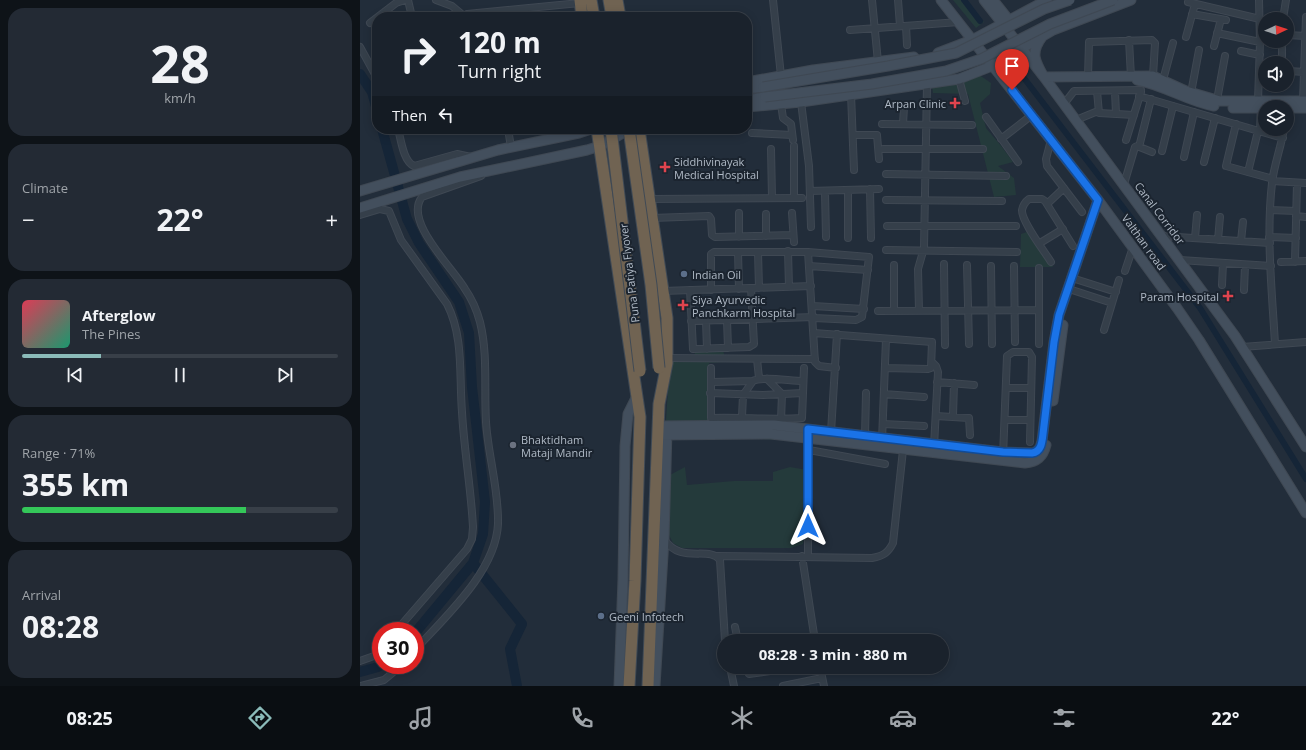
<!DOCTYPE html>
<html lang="en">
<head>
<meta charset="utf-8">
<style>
  :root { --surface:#1a222c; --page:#232a34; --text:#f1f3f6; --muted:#9fa4a9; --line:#383f48; --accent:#8bbbb9 }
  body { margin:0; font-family:"Open Sans",sans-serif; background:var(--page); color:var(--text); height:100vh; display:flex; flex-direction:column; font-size:15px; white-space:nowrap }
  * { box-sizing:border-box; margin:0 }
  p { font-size:13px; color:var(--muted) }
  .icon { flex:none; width:22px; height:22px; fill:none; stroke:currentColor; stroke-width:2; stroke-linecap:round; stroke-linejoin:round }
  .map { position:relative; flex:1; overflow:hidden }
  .panel { display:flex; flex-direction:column; gap:8px; padding:8px; background:#0e1318; width:360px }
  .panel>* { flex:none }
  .guide { position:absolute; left:12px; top:12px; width:380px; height:122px; border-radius:16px; box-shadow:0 2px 10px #0003,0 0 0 1px var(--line); background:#1a222c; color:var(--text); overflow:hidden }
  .needle { width:26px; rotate:86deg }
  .buttons { position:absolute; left:898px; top:12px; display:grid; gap:8px }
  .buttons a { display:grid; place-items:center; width:36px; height:36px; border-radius:50%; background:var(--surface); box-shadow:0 2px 10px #0003,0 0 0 1px var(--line); font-size:20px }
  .speed { position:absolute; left:12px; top:622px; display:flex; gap:8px; font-size:20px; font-weight:700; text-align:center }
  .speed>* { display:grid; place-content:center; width:52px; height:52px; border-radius:50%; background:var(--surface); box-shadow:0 2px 10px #0003,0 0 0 1px var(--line); line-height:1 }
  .speed .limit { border:6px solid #d22; background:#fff; color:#111 }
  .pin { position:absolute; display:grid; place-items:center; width:34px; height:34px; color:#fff; margin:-41px -17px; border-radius:50% 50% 50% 0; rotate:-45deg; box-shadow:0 0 4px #0007 }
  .pin .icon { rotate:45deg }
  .me { position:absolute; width:44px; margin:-22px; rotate:0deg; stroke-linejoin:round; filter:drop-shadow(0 0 3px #0008) }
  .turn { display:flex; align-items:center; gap:14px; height:84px; padding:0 20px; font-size:18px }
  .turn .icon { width:52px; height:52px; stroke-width:2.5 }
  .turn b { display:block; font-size:28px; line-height:34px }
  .then { display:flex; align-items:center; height:38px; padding:0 20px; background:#0003; gap:8px; font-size:15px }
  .big { font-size:30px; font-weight:700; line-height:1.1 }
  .panel .widget { flex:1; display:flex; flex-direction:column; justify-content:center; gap:6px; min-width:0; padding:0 14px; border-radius:16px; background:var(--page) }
  .panel .dial { align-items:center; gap:0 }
  .dial b { font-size:52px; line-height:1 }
  .song { display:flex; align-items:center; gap:12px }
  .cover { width:48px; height:48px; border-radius:6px; background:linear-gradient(135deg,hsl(350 70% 55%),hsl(160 70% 35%)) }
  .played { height:4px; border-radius:2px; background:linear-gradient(90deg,var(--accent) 25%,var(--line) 25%) }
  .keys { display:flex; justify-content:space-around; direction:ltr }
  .heat { display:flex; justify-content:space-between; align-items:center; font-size:22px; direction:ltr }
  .charge { height:6px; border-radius:3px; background:linear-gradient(90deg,#34c759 71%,var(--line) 0) }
  .trip { position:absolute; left:357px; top:634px; width:232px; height:40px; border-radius:20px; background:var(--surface); box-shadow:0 2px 10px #0003,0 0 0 1px var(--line); font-weight:700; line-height:40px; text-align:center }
  .dock { display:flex; height:64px; justify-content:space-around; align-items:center; background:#0a0e12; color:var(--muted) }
  .dock .icon { width:28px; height:28px }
  .dock .selected { color:var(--accent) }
  .dock b { font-size:18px; color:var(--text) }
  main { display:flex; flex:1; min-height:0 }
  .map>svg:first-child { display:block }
</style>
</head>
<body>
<main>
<section class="panel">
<div class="widget dial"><b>28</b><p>km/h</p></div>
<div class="widget"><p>Climate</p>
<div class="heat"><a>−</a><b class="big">22°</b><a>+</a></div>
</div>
<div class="widget">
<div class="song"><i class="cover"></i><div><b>Afterglow</b><p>The Pines</p></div></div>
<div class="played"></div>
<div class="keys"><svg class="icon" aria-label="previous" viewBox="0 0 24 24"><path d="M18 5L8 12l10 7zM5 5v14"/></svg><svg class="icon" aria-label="pause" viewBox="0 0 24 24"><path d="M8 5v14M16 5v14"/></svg><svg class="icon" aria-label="next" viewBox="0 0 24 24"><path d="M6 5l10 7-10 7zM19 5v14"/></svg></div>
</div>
<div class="widget"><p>Range · 71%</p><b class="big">355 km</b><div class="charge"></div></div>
<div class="widget"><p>Arrival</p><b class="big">08:28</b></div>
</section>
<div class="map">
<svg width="946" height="686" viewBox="0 0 946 686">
  <rect width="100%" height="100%" fill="#222d3a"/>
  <path fill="#243a3b" d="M593 0H603L624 22 616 28Z
    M618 74 631 83 630 94 620 103 626 128 642 147 653 162 638 166 654 178 656 195 634 197 608 94 573 93 572 85Z
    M670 231 693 267H660L661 234Z
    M363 350 366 362 349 363 348 428 423 429 422 440 384 438 314 439 306 420 310 361H334L335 351Z
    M325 467 327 485 374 481H413V472L430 467 447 470 443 544 431 548H322L313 543 308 533 310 475Z"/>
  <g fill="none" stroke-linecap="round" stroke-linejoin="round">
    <path stroke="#152537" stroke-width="6" d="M604 0 620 21
      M654 65 840 308 946 479"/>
    <path stroke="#152537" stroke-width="10" d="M0 74 12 92 17 110
      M22 129 47 219 59 243 99 302 109 333 112 387 125 502 123 534 113 563 55 633
      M113 563 162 624 150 649 157 686
      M0 672 18 667 21 664"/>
    <g stroke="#3f4853" stroke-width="8">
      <path id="street" d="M48 0 52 17
        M76 0 92 6 104 16
        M413 0 421 76
        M512 0 518 62
        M538 0 540 26
        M828 2 900 19
        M832 14 866 20
        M103 17 107 14 220 3
        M923 19 926 0
        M10 23 36 3 45 0
        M546 26 547 45
        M490 30 599 22
        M857 33 900 42
        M927 35 946 36
        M826 37 835 4
        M769 40 771 77
        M854 46 861 19
        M0 47 17 78
        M881 51 900 55
        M922 63V41
        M927 71 946 72
        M728 77 729 42 792 40 795 43 793 76
        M599 79 605 101
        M803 80 813 43
        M737 91 739 113 774 115
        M755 91 756 114
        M831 93 839 50
        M491 94 494 170
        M779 96 923 138
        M857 100 865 56
        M898 101 900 42 899 0
        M943 101 946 17
        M441 102 449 166 451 227
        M421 104 423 118 431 124 433 140
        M704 104 714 91 781 90
        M626 117 658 162
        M716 120 738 111
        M522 124 612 125
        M543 124 544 107
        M876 124 866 166 913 179
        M38 129C41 139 43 161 54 166L97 154 111 157
        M148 129 151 147
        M900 131 901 105
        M392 133 432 135
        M493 135H517L519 159
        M641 139 672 115
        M691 140 686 159 687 166 722 212
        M766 140 781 92
        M434 146V198
        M779 147 791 99
        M411 149 412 198
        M523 149H623
        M802 151 813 106
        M824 157 834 112
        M844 162 855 118
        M888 172 898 131
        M526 174 646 176
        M912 181 946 183
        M764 184 775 147 777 146 792 152
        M510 189 511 238
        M488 190V238
        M450 191 519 189
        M465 191 466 237
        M290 199 442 198
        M526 200 642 201
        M687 204 704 188
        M910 210 936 211
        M379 213V237
        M432 213 434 242
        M406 214V236
        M0 215 20 209 29 211 41 240 87 304C104 337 99 376 102 412 104 450 111 488 113 527L112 539 107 549 36 631
        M936 216 946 217
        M292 218 349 216 351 219 352 235 355 237 433 235
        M527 226H656
        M802 236 910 243
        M909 237 936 238
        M835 238 837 215
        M858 240 860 217
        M881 241 883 222
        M680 243 703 229
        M526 250 657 252
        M428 251 429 287
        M378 252 379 289
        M398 252 399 288
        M448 252 455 362 459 366 476 368
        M820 260 911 266
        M691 262C685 252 661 221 662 210 663 205 665 202 669 199H682L685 201 713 246
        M921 262 946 261
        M935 262 937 183
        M584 264 585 345
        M607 265 609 344
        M449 266 508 270
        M631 266 632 344
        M654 266 655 342
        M679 268V344
        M765 271 773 247
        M712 278 756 292
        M862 285 863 263
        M709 289 752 303
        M330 290 333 349 389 347 394 344 391 288
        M351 290V254L354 252H448L509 257 502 317 496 320 454 318
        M884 290 885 265
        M303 291 451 286
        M453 306 504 309
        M518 311 679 310
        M534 311V265
        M559 311 558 269 564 248 567 84
        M367 320 368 348
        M331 321 454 317
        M346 321 347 349
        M744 330 759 280
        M454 333 572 342 571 368 568 369 525 368
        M915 344C912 291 906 236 912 183 914 165 921 147 924 129
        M882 347 946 342
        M307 358 455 359
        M397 359 399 378
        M572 362 576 366 578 372 574 446
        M351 368V418C381 417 412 420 442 418L444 368
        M407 379 422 394 421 420
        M352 382 393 381C402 376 430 381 443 381
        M577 382 614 385
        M646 388H671
        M350 393 403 395 443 393
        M524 394 564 397
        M576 416 609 418 610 435
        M593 416 594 383
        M382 417 383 395 393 381
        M645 420H670
        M523 424 564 426
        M471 432 477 334
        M505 437 506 393
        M522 440 526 339
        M449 450 525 464
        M643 456 647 356 653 352H669L672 357 670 442
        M304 539C321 565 349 545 360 560L365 641
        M357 556 512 558C523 556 528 553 533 543L543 450
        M442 556 455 641
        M448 556V435
        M375 627 378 641
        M55 650C85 617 136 571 138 524 139 490 128 455 126 422 124 389 128 354 120 322 117 311 112 299 105 289 93 268 43 221 62 197L121 176
        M0 661 14 656 21 649
        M370 667 374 686
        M384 667 389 674 438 667
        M460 667 464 686
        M0 686 24 680 42 665
        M423 686 462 678"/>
    </g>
    <g stroke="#3f4853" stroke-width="11">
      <path id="secondary" d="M581 0 738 200 817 308 839 340 946 513
        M624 0 684 77 875 336 946 447
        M633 0 648 19
        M682 37C670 53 675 61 684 77L793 76 826 91 860 101H946
        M578 53 612 40 687 0
        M777 80C804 85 827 101 854 106
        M387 82 453 70 554 57
        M387 89 403 87
        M387 100 405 97
        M387 107 441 102 599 79 632 66 693 30 771 0
        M873 108H905
        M927 108H946
        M0 191 138 150 219 133 231 129
        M0 208 100 177 227 150 240 146 270 129
        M693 401 703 325
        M298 426 414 425 643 452 675 453 680 448 682 441 694 342 699 315 738 200
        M298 435 411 434 665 463C677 462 683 457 686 445
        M259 686 263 579 265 446 268 414 277 396
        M295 686 304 539 307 430"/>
    </g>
    <g stroke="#404a55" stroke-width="13">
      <path id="highway" d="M220 0 222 17
        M231 0 234 17
        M249 0 252 17
        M257 0 260 17
        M237 129 280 417 275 581 269 686
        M279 129 307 318V363L299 404 288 686"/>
    </g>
    <use href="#street" stroke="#353f4a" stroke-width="6"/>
    <use href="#secondary" stroke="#434f5d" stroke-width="9"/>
    <use href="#highway" stroke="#706352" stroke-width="11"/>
    <g stroke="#3f4853" stroke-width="11" stroke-linecap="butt">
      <path id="secondary-bridge" d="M403 87 528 66 596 53 684 9 710 0
        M405 97 512 84 586 71 621 59 690 24 753 0"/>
    </g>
    <g stroke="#404a55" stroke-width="13" stroke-linecap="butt">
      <path id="highway-bridge" d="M251 129 280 371
        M269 129 291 285 299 368"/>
    </g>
    <use href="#secondary-bridge" stroke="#434f5d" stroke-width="9"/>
    <use href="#highway-bridge" stroke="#706352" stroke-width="11"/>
  </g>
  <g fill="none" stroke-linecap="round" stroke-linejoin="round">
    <g stroke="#114b97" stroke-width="10">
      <path id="route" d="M448 526V429L643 452 672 453C681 452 682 443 683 434L694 342 699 315 738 200 652 90"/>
    </g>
    <use href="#route" stroke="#1a73e8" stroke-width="7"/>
  </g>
  <g fill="#e0444e" stroke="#1b242f" stroke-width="1.5">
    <path d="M593 97h4v4h4v4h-4v4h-4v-4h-4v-4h4z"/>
    <path d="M303 161h4v4h4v4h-4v4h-4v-4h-4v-4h4z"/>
    <path d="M866 290h4v4h4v4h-4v4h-4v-4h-4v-4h4z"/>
    <path d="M321 299h4v4h4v4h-4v4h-4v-4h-4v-4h4z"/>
  </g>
  <g fill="#5c6f8a" stroke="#1b242f" stroke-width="1.5">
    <circle cx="324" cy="274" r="4"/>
    <circle cx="241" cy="616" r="4"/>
  </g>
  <circle fill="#6b7280" stroke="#1b242f" stroke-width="1.5" cx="153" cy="445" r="4"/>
  <g text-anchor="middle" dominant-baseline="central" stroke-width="4" stroke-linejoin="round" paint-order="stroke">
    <g font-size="11" fill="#b0bac6" stroke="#1b242f" text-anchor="start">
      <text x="586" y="103" text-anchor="end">Arpan Clinic</text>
      <text x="314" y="161">Siddhivinayak<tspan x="314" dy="13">Medical Hospital</tspan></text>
      <text x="332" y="274">Indian Oil</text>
      <text x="859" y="296" text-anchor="end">Param Hospital</text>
      <text x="332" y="299">Siya Ayurvedic<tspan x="332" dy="13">Panchkarm Hospital</tspan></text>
      <text x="161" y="439">Bhaktidham<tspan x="161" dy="13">Mataji Mandir</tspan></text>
      <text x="249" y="616">Geeni Infotech</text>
    </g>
    <g font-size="11" fill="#b0bac6" stroke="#1b242f">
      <text transform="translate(800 213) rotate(53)">Canal Corridor</text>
      <text transform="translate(784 242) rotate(54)">Valthan road</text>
      <text transform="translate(269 273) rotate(-97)">Puna Patiya Flyover</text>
    </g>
  </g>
</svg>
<div class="buttons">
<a><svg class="needle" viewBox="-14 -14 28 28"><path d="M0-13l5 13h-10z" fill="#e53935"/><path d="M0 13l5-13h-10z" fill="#9fa4a9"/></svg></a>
<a><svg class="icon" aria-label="sound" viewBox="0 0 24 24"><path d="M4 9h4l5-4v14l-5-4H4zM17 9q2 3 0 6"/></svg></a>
<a><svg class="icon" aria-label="layers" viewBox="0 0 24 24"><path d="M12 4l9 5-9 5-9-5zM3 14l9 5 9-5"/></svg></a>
</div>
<div class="speed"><div class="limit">30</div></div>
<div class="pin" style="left:652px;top:90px;background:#d93025"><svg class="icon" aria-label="arrive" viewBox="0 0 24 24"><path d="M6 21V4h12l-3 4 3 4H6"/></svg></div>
<svg class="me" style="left:448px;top:526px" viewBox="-20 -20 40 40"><path d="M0-17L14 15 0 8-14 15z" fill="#1a73e8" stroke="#fff" stroke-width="4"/></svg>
<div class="trip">08:28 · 3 min · 880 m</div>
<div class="guide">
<div class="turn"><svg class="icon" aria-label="right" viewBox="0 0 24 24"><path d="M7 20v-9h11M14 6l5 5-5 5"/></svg><div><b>120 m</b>Turn right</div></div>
<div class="then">Then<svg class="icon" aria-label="left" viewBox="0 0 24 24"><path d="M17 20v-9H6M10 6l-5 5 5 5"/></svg></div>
</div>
</div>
</main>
<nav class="dock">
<b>08:25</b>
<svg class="icon selected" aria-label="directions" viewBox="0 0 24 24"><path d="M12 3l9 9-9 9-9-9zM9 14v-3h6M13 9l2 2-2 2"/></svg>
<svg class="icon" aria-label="music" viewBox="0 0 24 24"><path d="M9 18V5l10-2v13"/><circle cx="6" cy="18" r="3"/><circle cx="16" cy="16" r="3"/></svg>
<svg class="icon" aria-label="phone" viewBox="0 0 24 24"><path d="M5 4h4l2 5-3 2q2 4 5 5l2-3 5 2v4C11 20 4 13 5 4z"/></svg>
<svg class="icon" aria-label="climate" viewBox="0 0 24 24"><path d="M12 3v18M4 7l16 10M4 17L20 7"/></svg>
<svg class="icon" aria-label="car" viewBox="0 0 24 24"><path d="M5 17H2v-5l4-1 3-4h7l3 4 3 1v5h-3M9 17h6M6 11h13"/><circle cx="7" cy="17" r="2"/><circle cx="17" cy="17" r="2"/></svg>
<svg class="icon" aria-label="filters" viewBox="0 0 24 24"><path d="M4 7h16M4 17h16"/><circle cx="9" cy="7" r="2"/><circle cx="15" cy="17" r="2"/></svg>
<b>22°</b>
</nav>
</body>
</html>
